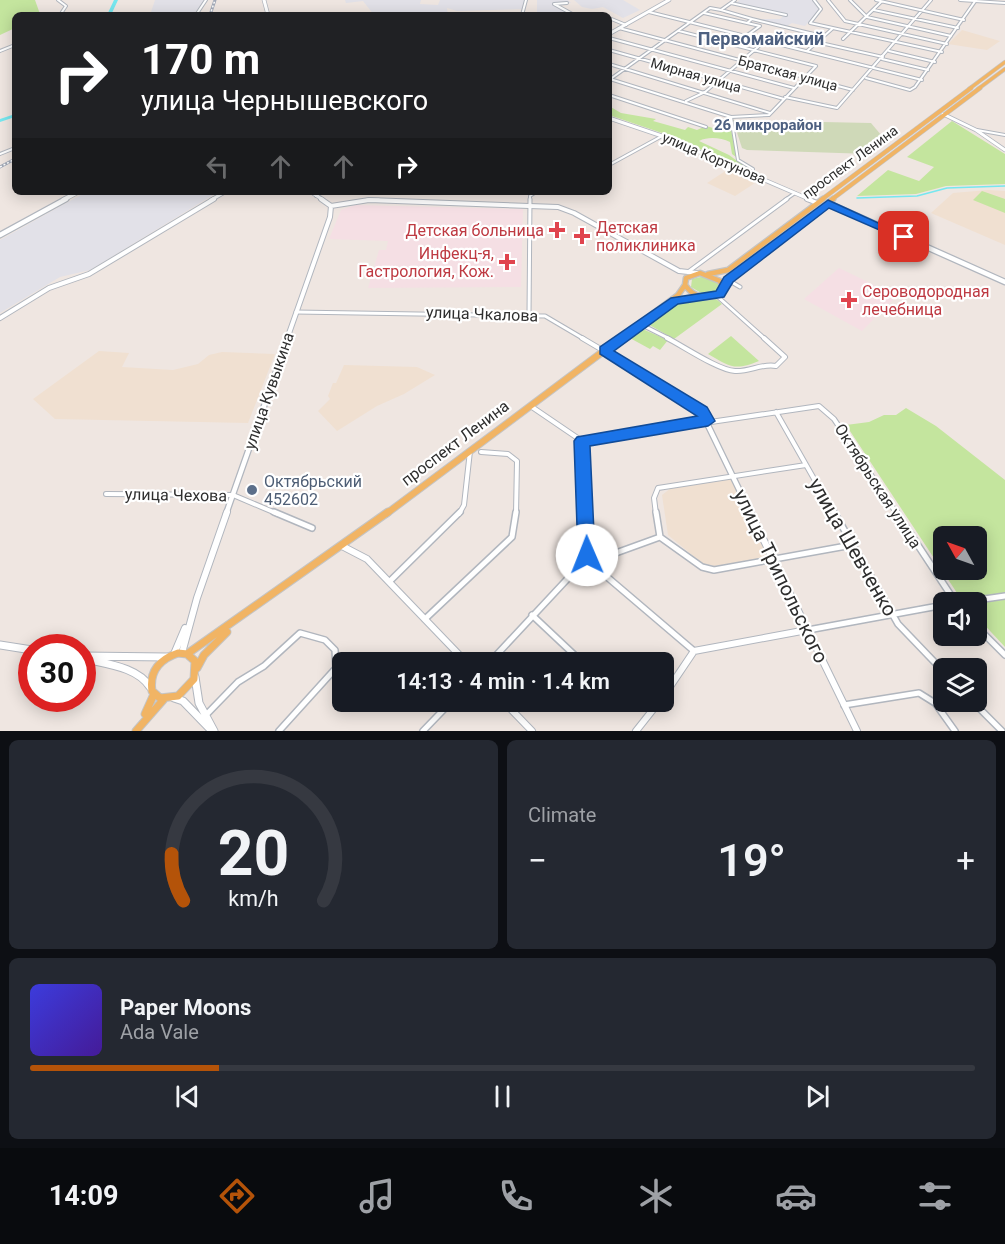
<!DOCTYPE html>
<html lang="en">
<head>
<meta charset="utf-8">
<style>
  :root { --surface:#171b24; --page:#242831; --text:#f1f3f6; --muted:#9ea1a6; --line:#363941; --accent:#b45309 }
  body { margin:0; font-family:Roboto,sans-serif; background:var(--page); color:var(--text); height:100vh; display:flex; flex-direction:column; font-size:22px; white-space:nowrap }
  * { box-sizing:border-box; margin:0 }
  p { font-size:20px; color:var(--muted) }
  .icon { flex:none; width:33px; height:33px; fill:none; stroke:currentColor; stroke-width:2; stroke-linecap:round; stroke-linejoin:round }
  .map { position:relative; height:731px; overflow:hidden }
  .drawer { display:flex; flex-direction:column; gap:9px; padding:9px; background:#0d0f14; flex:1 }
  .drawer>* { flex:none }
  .top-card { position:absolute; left:12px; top:12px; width:600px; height:183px; border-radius:9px; box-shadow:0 3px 15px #0003; background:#202124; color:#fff; overflow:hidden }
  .needle { width:39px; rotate:310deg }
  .tools { position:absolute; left:933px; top:526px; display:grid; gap:12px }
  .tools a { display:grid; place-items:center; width:54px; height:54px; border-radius:9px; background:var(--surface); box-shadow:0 3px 15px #0003; font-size:30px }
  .speed { position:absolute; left:18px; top:634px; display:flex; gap:12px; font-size:30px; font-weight:700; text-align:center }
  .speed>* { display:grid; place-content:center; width:78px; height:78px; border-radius:50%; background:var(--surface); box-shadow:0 3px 15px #0003; line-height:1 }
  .speed .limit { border:9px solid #d22; background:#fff; color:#111 }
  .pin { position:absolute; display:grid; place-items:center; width:51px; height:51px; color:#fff; margin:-26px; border-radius:12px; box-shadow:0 3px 9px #0006 }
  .me { position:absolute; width:66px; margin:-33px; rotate:359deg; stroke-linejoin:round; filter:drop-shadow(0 0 4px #0008) }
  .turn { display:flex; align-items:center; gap:21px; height:126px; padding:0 30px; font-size:27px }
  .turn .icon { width:78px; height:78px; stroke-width:2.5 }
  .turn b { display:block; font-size:42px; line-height:51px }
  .lanes { display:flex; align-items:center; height:57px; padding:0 30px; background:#0003; justify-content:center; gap:30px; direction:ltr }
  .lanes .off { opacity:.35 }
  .big { font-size:45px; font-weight:600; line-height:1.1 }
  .drawer .card { flex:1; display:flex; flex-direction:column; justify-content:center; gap:9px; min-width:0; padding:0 21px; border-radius:9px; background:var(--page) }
  .drawer .dial { align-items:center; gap:0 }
  .dial svg { height:156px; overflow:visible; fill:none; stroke:var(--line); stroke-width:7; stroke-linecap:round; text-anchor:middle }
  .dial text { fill:var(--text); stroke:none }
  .song { display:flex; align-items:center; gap:18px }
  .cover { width:72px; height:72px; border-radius:9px; background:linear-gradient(135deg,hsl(240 70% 55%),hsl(260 70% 35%)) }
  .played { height:6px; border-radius:3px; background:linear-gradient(90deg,var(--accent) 20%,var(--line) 20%) }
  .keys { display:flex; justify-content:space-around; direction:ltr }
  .heat { display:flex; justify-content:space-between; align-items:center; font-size:33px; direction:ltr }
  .drawer .tiles { flex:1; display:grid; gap:9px; grid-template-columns:1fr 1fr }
  .card:last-child { grid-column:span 2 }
  .trip { position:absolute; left:332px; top:652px; width:342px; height:60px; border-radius:9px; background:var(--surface); box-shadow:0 3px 15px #0003; font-weight:600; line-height:60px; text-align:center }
  .dock { display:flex; height:96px; justify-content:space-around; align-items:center; background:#090b0e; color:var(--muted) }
  .dock .icon { width:42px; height:42px }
  .dock .on { color:var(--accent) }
  .dock b { font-size:27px; color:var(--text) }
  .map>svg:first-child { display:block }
</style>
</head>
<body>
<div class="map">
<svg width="1005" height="731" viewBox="0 0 1005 731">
  <rect width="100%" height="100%" fill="#efe6e1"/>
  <path fill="#e2e1e8" d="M155 0H205L193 15H150Z
    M345 0H421L420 4 438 5 440 0H525V9L457 11 447 8 448 15H374L363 1 346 3Z
    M537 0H568L571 3 552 4 574 15H537Z
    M574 0H623L640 10 623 18 603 7 592 9 582 7Z
    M740 0H814L821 9 805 26 792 23 787 26 759 19H780L784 15 735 3Z
    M86 192H218L90 270 60 277 0 313V240Z"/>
  <path fill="#f0e0d1" d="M962 30 1000 41 987 50 948 44Z
    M727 170 755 183 735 196 707 183Z
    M988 190 1005 191V245L931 213 953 193Z
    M99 351 129 353 122 367 173 370 198 364 209 355 222 352 275 354 248 423 55 419 33 399Z
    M344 365 417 367 435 375 404 394 377 406 337 431 318 411 330 399 328 396 333 383H336Z
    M731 478 768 558 715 566 703 564 668 535 662 495 671 488Z"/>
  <path fill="#f5dfe4" d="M355 205 523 209 521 287 368 288 379 250H386L388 241 329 239 341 210Z
    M839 268 897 296 862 331 804 299Z"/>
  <path fill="#c4e59e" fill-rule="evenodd" d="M0 0H35L40 14 15 15V28L0 35Z
    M609 106 621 113 656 119 653 121 685 130 688 127 697 130 706 126 713 128 730 117C729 130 736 143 736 157L732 154 730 142C721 138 709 136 699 141L729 155 751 171 662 133 609 115Z
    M952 121 1005 154V184L946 186 916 194 857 196 888 170 919 181 934 167 907 157Z
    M982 191 1005 199V213L973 200Z
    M705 276 717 282 720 287 717 292 703 294 691 287 692 279Z
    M696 298 706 300 716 299 722 304 674 339 646 323 676 301Z
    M640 328 668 340 660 350 653 346 650 349 628 337Z
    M731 336 759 361C735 371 730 367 708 354Z
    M906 408 936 426 1005 480V647L977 617 976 603H964L961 599 846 425 869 422 884 415H896ZM944 537H976V570H944Z"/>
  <path fill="#cfd9b8" d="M733 120 871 123 887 142 870 154 747 150 742 148Z"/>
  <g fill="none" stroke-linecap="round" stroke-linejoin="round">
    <path stroke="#76e7ef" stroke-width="1.5" d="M857 198 917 196 947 188 1005 186"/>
    <path fill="#76e7ef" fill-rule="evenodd" d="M114 0H118L111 15H107Z
      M15 114V117L0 122V119Z"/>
    <g stroke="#b1b6be" stroke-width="4">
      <path id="minor-far3" d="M58 0 66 6 60 15
        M735 0 721 10 752 19
        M814 0 821 9 810 23 942 52
        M828 0 845 21 947 44
        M850 0 867 17 951 36
        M876 0 964 20
        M567 3 554 4 574 15
        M731 3 786 15
        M874 10 958 28
        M649 12 922 80
        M704 13 747 23
        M196 15 206 0
        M522 15 526 0
        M609 18 626 25
        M619 28 853 90
        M679 31 816 66
        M776 33 883 57
        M746 36 760 26 747 23 752 19 822 36
        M609 38 794 88
        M843 39 881 2
        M609 50 784 99
        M0 51 15 45
        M807 51 832 29
        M889 51 935 62
        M882 59 928 70
        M609 64 770 113
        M866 78 910 90 915 87 976 0
        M610 79 731 117
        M609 80 710 8 721 10
        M609 95 706 127
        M785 97 837 108 931 0
        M686 101 705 92 765 41
        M977 130 1005 135
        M0 154 15 148
        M609 165 662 136
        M752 174 753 169 738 160 731 117 769 115 816 66
        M316 196 323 192
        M530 200V196L536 192
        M785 200 795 193"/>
    </g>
    <g stroke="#b1b6be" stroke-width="5">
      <path id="minor-far2" d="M688 272 787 199
        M728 280 740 287
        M717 296 765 339
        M296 312 545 316 584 339
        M529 315 530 199
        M640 324 670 339"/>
    </g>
    <g stroke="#b1b6be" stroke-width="6">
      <path id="minor-far1" d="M582 338 604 351
        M667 338C683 346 718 370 735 371 750 372 762 363 776 366L785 357 764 338
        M532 407 582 441
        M776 412 834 514
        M582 441 819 406 834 419 897 514
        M582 441 586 514
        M481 452 508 454 517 461 516 514
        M106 494 233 495 278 514
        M459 514 464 505 470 451
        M656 514 654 498 658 488 806 465"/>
    </g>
    <g stroke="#b1b6be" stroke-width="8">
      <path id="minor" d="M274 512 312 528
        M586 512V559
        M656 512 660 537 702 567 714 570 852 545
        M834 512 898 624 944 672
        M896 512 956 603
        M586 559 694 651
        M591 562 660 537
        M390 581 460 512
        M957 603 1005 596
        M532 615 583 663
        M425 619 512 537 516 512
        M976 626 1005 655
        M808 630 944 605
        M489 663 586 559
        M973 702 1002 731
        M844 705 919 693 935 703 955 731
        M206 715 238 682 264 666 300 633 325 640 335 650 336 668 279 731
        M423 731 451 702"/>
    </g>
    <g stroke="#b1b6be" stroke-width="4">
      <path id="tertiary-far4" d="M960 0 1005 3"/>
    </g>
    <g stroke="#b1b6be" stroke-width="4.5">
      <path id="tertiary-far3" d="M943 114 976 130 1005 150
        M609 118 662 136 811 200
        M311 192 323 200
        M211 200 225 192
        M367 200H379"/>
    </g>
    <g stroke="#b1b6be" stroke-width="6">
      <path id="tertiary-far2" d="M321 199 331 206
        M807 199 817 203
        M331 206 369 200 558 207 574 213 679 271 697 273
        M0 318 49 288 89 274 214 199
        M287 339 330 217 331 206"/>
    </g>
    <g stroke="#b1b6be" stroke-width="7">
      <path id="tertiary-far1" d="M604 351 701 411 751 514
        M226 514 288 338"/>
    </g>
    <g stroke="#b1b6be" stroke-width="8">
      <path id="tertiary" d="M750 512 857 731
        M342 546 367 559 467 663
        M182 653 197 598 227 512
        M174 654 185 628
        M663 697 694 651 807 630
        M504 702 532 731
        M636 731 659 702"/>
    </g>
    <g stroke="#b1b6be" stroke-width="4.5">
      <path id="secondary-far3" d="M264 0 268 15
        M609 34 669 0"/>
    </g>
    <g stroke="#b1b6be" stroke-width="5">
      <path id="secondary-far2" d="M63 200 78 192"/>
    </g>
    <g stroke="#b1b6be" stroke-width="7">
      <path id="secondary-far1" d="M828 203 1005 282
        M0 235 66 199"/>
    </g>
    <g stroke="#b1b6be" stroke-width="9">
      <path id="secondary" d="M0 645 32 650
        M82 656 167 657
        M82 658C104 664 137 666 150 687
        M195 677 199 703 214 731
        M174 698 183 701 212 731"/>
    </g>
    <g stroke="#c4c4c4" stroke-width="4.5">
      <path id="primary-far4" d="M969 89 1005 62
        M978 89 1005 69"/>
    </g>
    <g stroke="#c4c4c4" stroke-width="5">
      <path id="primary-far3" d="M821 200 971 88
        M831 200 980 88"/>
    </g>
    <g stroke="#c4c4c4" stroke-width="7">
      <path id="primary-far2" d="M700 273 720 281 723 288 720 295C706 299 694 298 685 285L686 278Z
        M708 274 728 270 823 199
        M723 288 743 267 833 199
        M675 300 695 297
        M619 339 678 295 685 285"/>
    </g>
    <g stroke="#c4c4c4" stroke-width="8">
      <path id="primary-far1" d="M386 514 621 338"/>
    </g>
    <g stroke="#c4c4c4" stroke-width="9">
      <path id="primary" d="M178 653 187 654 195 661 194 679 178 696 160 698 152 691C149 671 160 659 178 653Z
        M187 654 388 512
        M197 668 204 655 227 632
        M145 714 154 694
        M136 731 164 699"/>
    </g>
    <use href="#minor-far3" stroke="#fff" stroke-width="2"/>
    <use href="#minor-far2" stroke="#fff" stroke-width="3"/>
    <use href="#minor-far1" stroke="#fff" stroke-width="4"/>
    <use href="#minor" stroke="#fff" stroke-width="5"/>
    <use href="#tertiary-far4" stroke="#fff" stroke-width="2"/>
    <use href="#tertiary-far3" stroke="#fff" stroke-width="3"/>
    <use href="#tertiary-far2" stroke="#fff" stroke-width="4"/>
    <use href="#tertiary-far1" stroke="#fff" stroke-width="4.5"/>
    <use href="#tertiary" stroke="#fff" stroke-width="6"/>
    <use href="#secondary-far3" stroke="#fff" stroke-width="3"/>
    <use href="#secondary-far2" stroke="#fff" stroke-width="4"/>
    <use href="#secondary-far1" stroke="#fff" stroke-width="4.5"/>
    <use href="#secondary" stroke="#fff" stroke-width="7"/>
    <use href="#primary-far4" stroke="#f1b464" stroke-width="3"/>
    <use href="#primary-far3" stroke="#f1b464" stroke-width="4"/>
    <use href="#primary-far2" stroke="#f1b464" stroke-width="4.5"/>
    <use href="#primary-far1" stroke="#f1b464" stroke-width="6"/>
    <use href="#primary" stroke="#f1b464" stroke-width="7"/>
    <g stroke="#a3aab8" stroke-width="3">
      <path id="rail" d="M210 15 215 0
        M0 167 15 159"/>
    </g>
    <use href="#rail" stroke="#fff" stroke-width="1.5" stroke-dasharray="2" stroke-linecap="butt"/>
  </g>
  <path fill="#1a73e8" stroke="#114b97" stroke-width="1.5" d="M828 200 909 237 900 239 829 208 733 282 724 297 678 304 614 351 707 407 715 421 708 426 590 446 595 555 593 560 587 563 581 560 578 555 574 441 577 437 697 416 600 354V347L671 298 716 291 724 277Z"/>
  <g fill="#e0444e" stroke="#fff" stroke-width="2">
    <path d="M554 221h6v6h6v6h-6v6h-6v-6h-6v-6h6z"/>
    <path d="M579 227h6v6h6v6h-6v6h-6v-6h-6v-6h6z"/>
    <path d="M504 253h6v6h6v6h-6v6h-6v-6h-6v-6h6z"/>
    <path d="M846 291h6v6h6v6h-6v6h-6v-6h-6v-6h6z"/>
  </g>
  <circle fill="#5c6f8a" stroke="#fff" stroke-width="2" cx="252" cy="490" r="6"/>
  <g text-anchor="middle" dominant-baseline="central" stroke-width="4.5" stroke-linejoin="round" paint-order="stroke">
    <g font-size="14" fill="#2e2e2e" stroke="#fff">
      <text transform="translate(788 73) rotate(15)">Братская улица</text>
      <text transform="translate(696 75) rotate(16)">Мирная улица</text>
      <text transform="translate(714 158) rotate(23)">улица Кортунова</text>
      <text transform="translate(850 162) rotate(-36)">проспект Ленина</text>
    </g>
    <g font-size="15" font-weight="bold" fill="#4d6080" stroke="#fff">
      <text x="768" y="125">26 микрорайон</text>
    </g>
    <g font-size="16" fill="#be3a42" stroke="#fff" text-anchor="start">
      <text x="596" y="227">Детская<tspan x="596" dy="18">поликлиника</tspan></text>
      <text x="544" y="230" text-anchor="end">Детская больница</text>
      <text x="494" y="253" text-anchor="end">Инфекц-я,<tspan x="494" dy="18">Гастрология, Кож.</tspan></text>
      <text x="862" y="291">Сероводородная<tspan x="862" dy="18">лечебница</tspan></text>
    </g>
    <g font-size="16" fill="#2e2e2e" stroke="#fff">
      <text transform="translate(482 314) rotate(2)">улица Чкалова</text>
      <text transform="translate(269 391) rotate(-71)">улица Кувыкина</text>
      <text transform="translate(455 443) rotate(-37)">проспект Ленина</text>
      <text transform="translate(878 486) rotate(57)">Октябрьская улица</text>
      <text transform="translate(176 495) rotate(1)">улица Чехова</text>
    </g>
    <g font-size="16" fill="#4e5e75" stroke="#fff" text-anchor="start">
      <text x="264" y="481">Октябрьский<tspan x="264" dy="18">452602</tspan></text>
    </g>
    <g font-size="18" font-weight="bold" fill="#4d6080" stroke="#fff">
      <text x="761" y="38">Первомайский</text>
    </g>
    <g font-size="20" fill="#2e2e2e" stroke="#fff">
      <text transform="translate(853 547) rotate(60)">улица Шевченко</text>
      <text transform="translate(781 576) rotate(64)">улица Трипольского</text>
    </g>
  </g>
</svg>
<div class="tools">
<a><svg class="needle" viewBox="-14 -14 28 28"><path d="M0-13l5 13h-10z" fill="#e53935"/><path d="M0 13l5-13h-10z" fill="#9ea1a6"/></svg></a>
<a><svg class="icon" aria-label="sound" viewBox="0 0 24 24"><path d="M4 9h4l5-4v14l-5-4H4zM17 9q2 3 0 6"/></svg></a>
<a><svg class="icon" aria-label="layers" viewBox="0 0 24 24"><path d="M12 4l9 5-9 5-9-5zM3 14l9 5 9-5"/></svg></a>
</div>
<div class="speed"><div class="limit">30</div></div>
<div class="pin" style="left:904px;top:237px;background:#d93025"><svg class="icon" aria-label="arrive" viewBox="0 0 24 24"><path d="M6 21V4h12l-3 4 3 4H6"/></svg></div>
<svg class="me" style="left:587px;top:555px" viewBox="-20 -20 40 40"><circle r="19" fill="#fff"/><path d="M0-13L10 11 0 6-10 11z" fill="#1a73e8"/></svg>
<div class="trip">14:13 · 4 min · 1.4 km</div>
<div class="top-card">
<div class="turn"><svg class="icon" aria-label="right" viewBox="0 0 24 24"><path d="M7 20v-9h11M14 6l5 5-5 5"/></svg><div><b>170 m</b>улица Чернышевского</div></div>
<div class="lanes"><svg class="icon off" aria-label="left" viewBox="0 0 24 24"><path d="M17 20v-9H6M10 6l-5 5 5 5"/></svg><svg class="icon off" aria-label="ahead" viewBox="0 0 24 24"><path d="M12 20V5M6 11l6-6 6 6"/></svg><svg class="icon off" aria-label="ahead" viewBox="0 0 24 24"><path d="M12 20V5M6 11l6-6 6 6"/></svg><svg class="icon" aria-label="right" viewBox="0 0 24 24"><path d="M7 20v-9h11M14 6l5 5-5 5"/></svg></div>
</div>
</div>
<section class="drawer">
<div class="tiles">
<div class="card dial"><svg viewBox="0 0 100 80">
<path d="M14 69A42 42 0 1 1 86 69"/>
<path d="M14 69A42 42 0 0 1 8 45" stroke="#b45309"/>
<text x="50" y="56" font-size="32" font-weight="700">20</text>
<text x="50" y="72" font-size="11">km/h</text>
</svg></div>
<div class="card"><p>Climate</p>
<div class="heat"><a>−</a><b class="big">19°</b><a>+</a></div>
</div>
<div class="card">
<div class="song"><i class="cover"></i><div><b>Paper Moons</b><p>Ada Vale</p></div></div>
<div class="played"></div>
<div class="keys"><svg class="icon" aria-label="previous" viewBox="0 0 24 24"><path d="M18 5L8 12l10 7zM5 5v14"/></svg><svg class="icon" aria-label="pause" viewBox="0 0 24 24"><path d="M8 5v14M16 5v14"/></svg><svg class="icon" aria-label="next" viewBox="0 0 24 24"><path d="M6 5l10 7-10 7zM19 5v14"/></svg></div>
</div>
</div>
</section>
<nav class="dock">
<b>14:09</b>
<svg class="icon on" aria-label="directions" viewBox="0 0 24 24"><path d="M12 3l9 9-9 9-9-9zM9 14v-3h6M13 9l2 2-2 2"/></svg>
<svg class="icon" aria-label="music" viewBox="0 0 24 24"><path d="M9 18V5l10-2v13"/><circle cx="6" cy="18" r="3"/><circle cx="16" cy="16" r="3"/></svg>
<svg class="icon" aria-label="phone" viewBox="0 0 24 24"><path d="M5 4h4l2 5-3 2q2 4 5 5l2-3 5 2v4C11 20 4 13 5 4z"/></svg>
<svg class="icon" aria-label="climate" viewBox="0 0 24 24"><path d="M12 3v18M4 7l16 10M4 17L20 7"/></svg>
<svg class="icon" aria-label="car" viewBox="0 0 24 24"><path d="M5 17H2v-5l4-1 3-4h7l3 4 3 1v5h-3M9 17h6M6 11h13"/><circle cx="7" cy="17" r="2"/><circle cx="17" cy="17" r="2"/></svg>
<svg class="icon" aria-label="filters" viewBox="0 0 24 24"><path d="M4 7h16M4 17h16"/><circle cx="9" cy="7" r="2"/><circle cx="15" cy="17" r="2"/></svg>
</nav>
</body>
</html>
